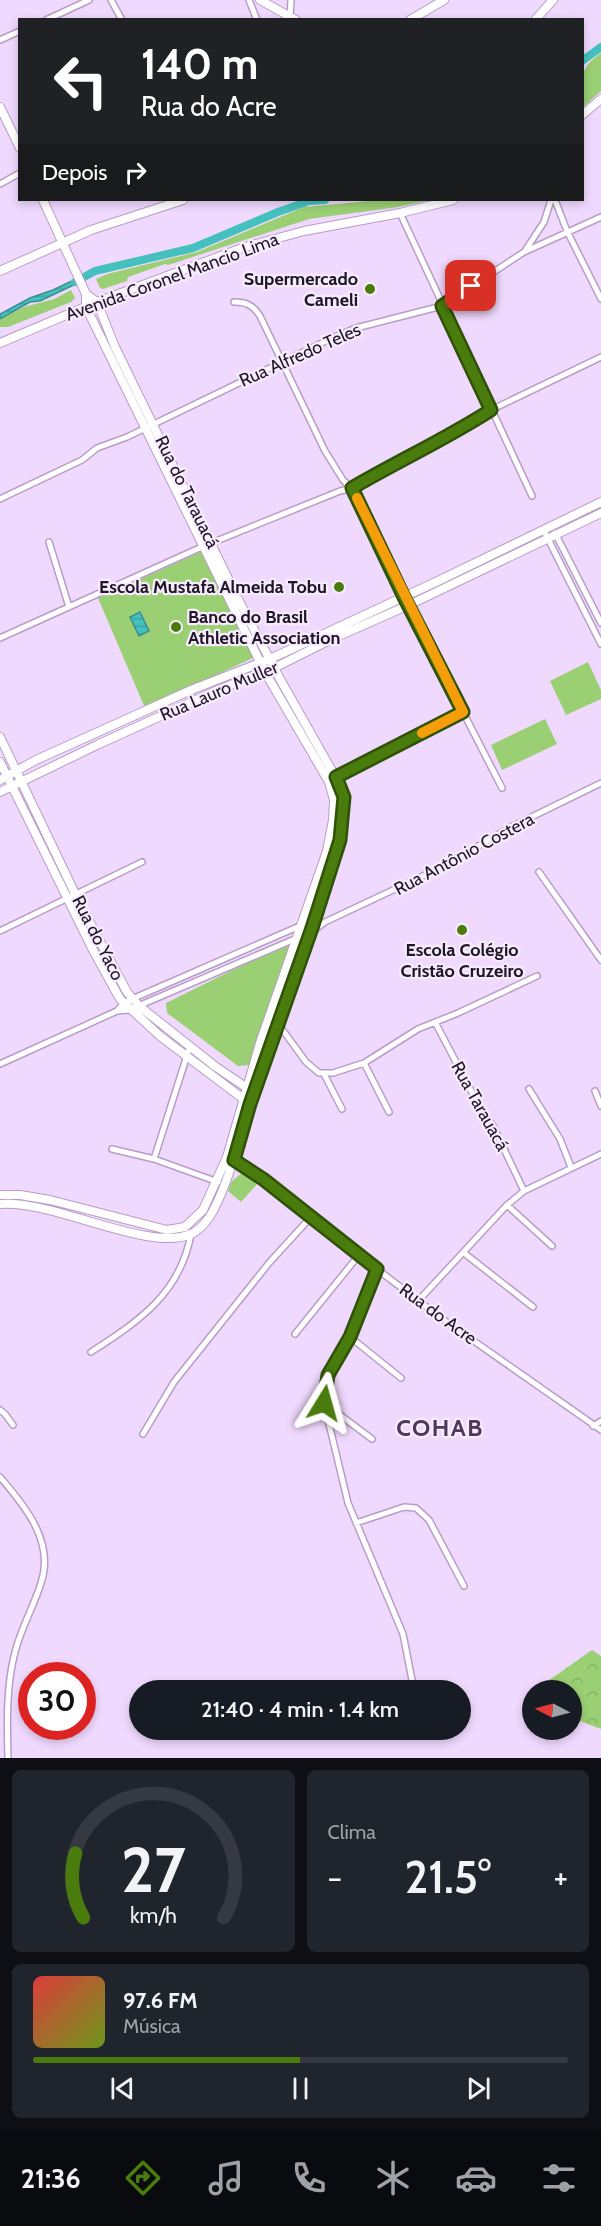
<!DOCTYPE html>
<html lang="pt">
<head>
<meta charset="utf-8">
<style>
  :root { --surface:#171b24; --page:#20242c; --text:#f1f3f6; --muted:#9ea1a6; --line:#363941; --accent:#497c0c }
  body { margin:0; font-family:Cabin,sans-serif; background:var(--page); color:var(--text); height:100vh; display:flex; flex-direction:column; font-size:22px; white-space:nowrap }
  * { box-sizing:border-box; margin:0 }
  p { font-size:20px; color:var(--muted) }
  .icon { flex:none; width:33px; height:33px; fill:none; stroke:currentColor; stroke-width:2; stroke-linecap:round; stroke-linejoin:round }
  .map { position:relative; height:1758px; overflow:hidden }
  .side { display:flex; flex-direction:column; gap:12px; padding:12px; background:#0d0f14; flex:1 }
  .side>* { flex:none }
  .guide { position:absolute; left:18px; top:18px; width:566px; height:183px; border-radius:0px; box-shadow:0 3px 9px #0003; background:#202124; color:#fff; overflow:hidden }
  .needle { width:39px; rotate:276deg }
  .buttons { position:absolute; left:522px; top:1680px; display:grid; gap:12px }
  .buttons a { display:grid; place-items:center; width:60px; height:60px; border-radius:50%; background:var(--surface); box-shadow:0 3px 9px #0003; font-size:30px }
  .speed { position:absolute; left:18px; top:1662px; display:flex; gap:12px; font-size:30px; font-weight:700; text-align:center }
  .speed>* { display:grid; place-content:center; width:78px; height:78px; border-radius:50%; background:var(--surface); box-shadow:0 3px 9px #0003; line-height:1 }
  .speed .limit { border:9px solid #d22; background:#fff; color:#111 }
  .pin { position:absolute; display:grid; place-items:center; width:51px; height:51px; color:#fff; margin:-26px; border-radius:12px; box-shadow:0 3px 9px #0006 }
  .me { position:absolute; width:66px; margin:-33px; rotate:8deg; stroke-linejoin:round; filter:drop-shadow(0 0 4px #0008) }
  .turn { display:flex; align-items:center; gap:21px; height:126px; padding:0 24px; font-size:27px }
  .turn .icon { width:78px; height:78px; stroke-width:2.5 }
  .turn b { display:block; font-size:42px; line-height:51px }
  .then { display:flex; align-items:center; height:57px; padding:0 24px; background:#0003; gap:12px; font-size:22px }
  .big { font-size:45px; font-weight:600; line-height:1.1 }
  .side .tile { flex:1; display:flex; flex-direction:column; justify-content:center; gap:9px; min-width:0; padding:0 21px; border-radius:9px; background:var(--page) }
  .side .dial { align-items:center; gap:0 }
  .dial svg { height:156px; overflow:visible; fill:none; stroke:var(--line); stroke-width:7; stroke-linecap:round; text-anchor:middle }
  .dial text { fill:var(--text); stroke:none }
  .song { display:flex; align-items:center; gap:18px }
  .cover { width:72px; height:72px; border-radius:9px; background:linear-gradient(135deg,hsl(0 70% 55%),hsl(80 70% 35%)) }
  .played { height:6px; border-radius:3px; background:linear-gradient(90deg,var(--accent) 50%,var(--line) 50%) }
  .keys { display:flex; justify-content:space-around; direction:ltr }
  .heat { display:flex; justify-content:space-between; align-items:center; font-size:33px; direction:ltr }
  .side .tiles { flex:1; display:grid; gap:12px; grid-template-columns:1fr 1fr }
  .tile:last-child { grid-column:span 2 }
  .trip { position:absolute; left:129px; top:1680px; width:342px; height:60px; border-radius:30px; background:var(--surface); box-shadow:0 3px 9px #0003; font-weight:600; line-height:60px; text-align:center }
  .tabs { display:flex; height:96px; justify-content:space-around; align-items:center; background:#090b0e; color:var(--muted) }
  .tabs .icon { width:42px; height:42px }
  .tabs .on { color:var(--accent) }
  .tabs b { font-size:27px; color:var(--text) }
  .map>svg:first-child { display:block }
</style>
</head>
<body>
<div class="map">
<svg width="601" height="1758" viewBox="0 0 601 1758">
  <defs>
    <pattern id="forest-crowns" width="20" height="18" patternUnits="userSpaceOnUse" patternTransform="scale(1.5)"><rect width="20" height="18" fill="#9bcf73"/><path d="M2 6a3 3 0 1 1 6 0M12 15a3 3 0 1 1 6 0" fill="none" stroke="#85b164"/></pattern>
    <pattern id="water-rules" width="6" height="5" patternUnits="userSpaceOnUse" patternTransform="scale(1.5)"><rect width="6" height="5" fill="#44c1be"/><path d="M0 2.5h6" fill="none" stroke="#3ba5a3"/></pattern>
  </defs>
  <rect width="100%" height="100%" fill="#f0d9fe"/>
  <path fill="url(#forest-crowns)" d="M592 1650 601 1656V1729L572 1718V1690H535Z"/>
  <path fill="#9bcf73" d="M601 53V91L582 108C582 82 577 69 601 53Z
    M380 200H430L398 207 309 219 168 265 165 264 128 277 127 281 103 289 100 288 96 279 107 274 197 252 304 207Z
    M71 290 75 298 71 302 8 327H0V319L24 307 54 299Z
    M205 550 257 656 145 708 98 598Z
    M588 662 601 690V699L566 715 550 681Z
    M545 719 557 744 502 770 491 745Z
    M283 945 290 947 249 1065 238 1066 167 1013 166 1003Z
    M242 1173H246L258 1183 241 1202 228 1191 232 1181Z"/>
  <path fill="url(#water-rules)" stroke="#3a8e91" stroke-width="1.5" d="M74 280 76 284 40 301 30 302 0 319V314L30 298 53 290Z
    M140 612 149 631 139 636 130 617Z"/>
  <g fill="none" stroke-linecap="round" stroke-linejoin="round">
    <path stroke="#44c1be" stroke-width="8" d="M582 61 601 47
      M75 282 95 271 193 248 278 212 309 201 325 200"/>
    <g stroke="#b89dc8" stroke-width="8">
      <path id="street" d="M111 0 122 20
        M249 0 257 20
        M290 17 291 0
        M46 20 89 0
        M0 40 20 31
        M0 184 20 173
        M555 200 567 231 601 299
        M400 213 532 496
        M525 251 544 222 551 200
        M234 302C246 302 253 305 260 316L325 451 343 480 352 488 404 597 502 788
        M0 499 82 460 97 448 127 437 330 339 356 328 442 306 524 252 601 217
        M544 531 601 644
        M555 533 601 623
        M49 542 69 607
        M0 638 204 546 340 491 352 488 419 450 449 436 491 410 601 357
        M333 779 463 712
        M539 872 601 960
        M0 931 142 862
        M117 1011 123 1004 132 999 302 925 315 922
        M271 1014 306 1062 319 1073H333L364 1063 418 1029 458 1013 537 976
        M435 1022 478 1104 493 1126 524 1191
        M364 1063 389 1112
        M0 1064 117 1011 129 1010 297 938 309 934 325 922 444 866 513 826 601 783
        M324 1074 342 1109
        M529 1089 560 1139 571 1167
        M595 1091 601 1106
        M112 1149 154 1159 218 1182
        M154 1159 190 1046
        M231 1159 263 1179 310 1218 441 1318 601 1430
        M507 1205 552 1246
        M464 1253 533 1307
        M377 1269 350 1337 328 1375 324 1403 348 1503 403 1634 414 1690
        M419 1300 507 1205 524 1191 601 1154
        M295 1334 359 1255
        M350 1337 401 1378
        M91 1352C139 1321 180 1294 191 1234
        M324 1403 372 1439
        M0 1410 5 1414 13 1425
        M593 1426 601 1421
        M143 1434 174 1382 269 1263 310 1218
        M0 1477C25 1506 55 1542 41 1583 34 1606 21 1628 15 1652 6 1686 7 1724 8 1758
        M356 1523 404 1507 416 1508 429 1520 464 1586"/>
    </g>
    <g stroke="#b89dc8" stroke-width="10">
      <path id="secondary" d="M260 0 296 20
        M410 20 444 0
        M535 20 553 0
        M0 107 20 148
        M582 115 601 99
        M0 271 91 230 183 200
        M0 343 97 302 245 247 304 231 400 213 453 200
        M0 737 80 904 127 992 139 1006 216 1067 250 1090
        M0 762 93 950 120 999 160 1036 246 1101
        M0 780 36 760 191 690 270 659 438 581 601 502
        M0 792 99 744 218 690 274 668 334 638 409 605 601 513
        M0 1195H20L50 1200 167 1230 185 1227 203 1210 227 1157 260 1043 327 851 333 820 334 800 329 782 265 672 86 307V294L43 200
        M0 1204C51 1199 149 1253 191 1234 200 1230 209 1219 213 1211 231 1177 238 1140 250 1104 266 1055 283 1006 301 957 314 919 330 880 339 841 344 823 346 805 341 787L280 679 237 597 115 347 97 302 86 294"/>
    </g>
    <use href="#street" stroke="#fff" stroke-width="5"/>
    <use href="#secondary" stroke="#fff" stroke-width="8"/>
  </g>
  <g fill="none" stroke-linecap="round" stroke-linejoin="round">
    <g stroke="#2f5108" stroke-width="15">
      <path id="route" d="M324 1403 328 1375 350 1337 377 1269 263 1179 234 1160 250 1104 312 928 340 840 344 797 336 777 463 712 404 597 352 488C398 461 446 439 491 410L442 306 471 286"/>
    </g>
    <use href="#route" stroke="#497c0c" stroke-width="10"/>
    <path stroke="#f59e0b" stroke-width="10" d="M357 498 463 712 422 733"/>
  </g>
  <g fill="#497c0c" stroke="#f7ecfe" stroke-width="2">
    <circle cx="370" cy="289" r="6"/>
    <circle cx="339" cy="587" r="6"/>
    <circle cx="176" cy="627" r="6"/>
    <circle cx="462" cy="930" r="6"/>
  </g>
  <g text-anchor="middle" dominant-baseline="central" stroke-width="4.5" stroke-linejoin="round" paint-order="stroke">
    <g font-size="18" fill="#211627" stroke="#f7ecfe">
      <text transform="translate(172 277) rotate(-20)">Avenida Coronel Mancio Lima</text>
      <text transform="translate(300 355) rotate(-24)">Rua Alfredo Teles</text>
      <text transform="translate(187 492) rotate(64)">Rua do Tarauacá</text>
      <text transform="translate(219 691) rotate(-23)">Rua Lauro Muller</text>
      <text transform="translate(464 854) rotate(-28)">Rua Antônio Costera</text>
      <text transform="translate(98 938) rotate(63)">Rua do Yaco</text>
      <text transform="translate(480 1106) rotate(61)">Rua Tarauacá</text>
      <text transform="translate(438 1314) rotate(36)">Rua do Acre</text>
    </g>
    <g font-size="18" font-weight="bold" fill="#211627" stroke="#f7ecfe" text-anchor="end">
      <text x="358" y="279">Supermercado<tspan x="358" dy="21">Cameli</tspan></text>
      <text x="327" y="587">Escola Mustafa Almeida Tobu</text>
      <text x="188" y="617" text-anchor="start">Banco do Brasil<tspan x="188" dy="21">Athletic Association</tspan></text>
      <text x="462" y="950" text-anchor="middle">Escola Colégio<tspan x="462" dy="21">Cristão Cruzeiro</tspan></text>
    </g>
    <g font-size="24" font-weight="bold" letter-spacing="1.5" fill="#50385d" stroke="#f7ecfe">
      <text x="440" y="1427">COHAB</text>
    </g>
  </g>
</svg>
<div class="buttons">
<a><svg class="needle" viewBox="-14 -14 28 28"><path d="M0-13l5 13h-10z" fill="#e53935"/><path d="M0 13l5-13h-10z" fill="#9ea1a6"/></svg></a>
</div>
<div class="speed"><div class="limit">30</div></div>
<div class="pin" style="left:471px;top:286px;background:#d93025"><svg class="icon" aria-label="arrive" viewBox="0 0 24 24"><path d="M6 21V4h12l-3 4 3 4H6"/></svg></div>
<svg class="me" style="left:324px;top:1403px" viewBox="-20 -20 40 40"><path d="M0-17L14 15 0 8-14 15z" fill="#497c0c" stroke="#fff" stroke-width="4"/></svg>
<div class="trip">21:40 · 4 min · 1.4 km</div>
<div class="guide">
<div class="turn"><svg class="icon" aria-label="left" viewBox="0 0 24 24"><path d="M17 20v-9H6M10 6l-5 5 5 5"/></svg><div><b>140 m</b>Rua do Acre</div></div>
<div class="then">Depois<svg class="icon" aria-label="right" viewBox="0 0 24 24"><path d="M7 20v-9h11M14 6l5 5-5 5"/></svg></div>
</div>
</div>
<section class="side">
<div class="tiles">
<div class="tile dial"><svg viewBox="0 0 100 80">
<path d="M14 69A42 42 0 1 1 86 69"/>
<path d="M14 69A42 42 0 0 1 10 36" stroke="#497c0c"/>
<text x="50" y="56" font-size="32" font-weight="700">27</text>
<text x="50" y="72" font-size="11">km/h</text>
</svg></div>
<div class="tile"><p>Clima</p>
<div class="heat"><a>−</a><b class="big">21.5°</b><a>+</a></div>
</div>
<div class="tile">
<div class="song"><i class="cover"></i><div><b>97.6 FM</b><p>Música</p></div></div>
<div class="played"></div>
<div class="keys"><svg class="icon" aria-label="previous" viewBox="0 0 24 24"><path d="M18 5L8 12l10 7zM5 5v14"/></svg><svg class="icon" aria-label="pause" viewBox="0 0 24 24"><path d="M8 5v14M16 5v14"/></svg><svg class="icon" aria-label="next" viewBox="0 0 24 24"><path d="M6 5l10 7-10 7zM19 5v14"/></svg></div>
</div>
</div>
</section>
<nav class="tabs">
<b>21:36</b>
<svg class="icon on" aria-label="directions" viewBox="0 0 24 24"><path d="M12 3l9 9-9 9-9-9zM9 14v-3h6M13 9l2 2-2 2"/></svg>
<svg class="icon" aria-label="music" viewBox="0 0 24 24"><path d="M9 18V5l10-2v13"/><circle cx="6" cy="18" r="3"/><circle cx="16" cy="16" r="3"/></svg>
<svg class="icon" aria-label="phone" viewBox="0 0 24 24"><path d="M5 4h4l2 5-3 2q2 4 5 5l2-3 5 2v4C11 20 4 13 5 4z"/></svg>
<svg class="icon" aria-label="climate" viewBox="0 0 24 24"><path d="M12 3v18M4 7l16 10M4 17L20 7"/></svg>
<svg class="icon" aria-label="car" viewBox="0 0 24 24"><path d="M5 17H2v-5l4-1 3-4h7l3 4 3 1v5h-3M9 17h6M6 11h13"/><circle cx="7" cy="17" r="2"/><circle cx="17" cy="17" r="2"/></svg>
<svg class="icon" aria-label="filters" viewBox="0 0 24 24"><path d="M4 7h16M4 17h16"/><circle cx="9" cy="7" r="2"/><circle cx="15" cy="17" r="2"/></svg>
</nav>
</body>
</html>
